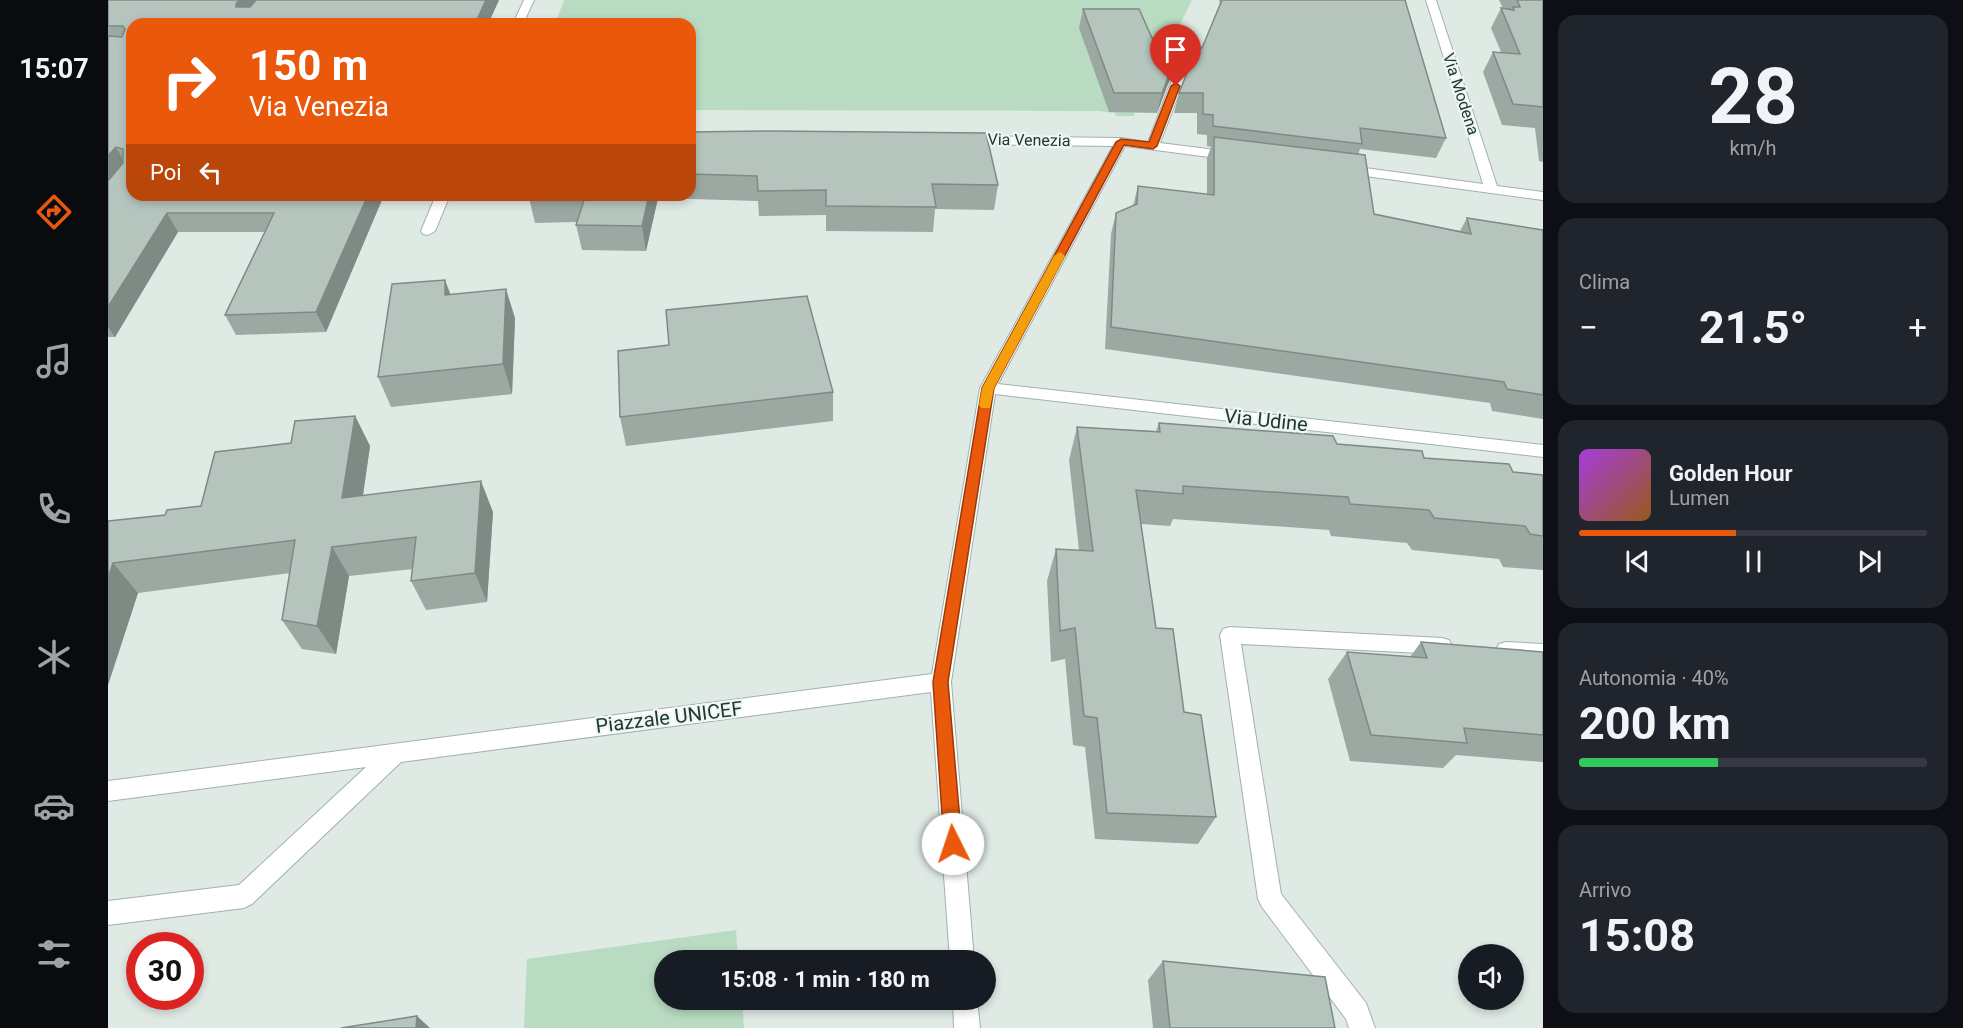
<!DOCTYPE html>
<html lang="it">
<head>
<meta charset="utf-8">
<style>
  :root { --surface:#171b24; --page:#20242c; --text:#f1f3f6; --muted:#9ea1a6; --line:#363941; --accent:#ea580c }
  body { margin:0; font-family:Roboto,sans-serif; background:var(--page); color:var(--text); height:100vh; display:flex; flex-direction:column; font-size:22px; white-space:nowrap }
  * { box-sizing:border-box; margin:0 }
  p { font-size:20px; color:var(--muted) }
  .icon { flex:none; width:33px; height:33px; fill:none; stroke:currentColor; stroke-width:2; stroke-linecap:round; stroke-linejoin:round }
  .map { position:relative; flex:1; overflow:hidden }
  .sheet { display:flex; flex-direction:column; gap:15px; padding:15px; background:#0d0f14; width:420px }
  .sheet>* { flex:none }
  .top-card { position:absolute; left:18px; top:18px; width:570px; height:183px; border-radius:18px; box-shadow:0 3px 9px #0003; background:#ea580c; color:#fff; overflow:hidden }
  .buttons { position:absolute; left:1350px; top:944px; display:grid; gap:12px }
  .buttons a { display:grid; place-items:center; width:66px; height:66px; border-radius:50%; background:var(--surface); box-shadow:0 3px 9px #0003; font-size:30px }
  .speed { position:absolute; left:18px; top:932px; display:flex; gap:12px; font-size:30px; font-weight:700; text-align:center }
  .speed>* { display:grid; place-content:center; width:78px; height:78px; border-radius:50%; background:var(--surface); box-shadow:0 3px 9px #0003; line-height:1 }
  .speed .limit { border:9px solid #d22; background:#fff; color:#111 }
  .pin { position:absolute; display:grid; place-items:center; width:51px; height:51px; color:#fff; margin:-62px -26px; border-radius:50% 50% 50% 0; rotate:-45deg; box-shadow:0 0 6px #0007 }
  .pin .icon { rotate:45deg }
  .me { position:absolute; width:66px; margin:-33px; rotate:356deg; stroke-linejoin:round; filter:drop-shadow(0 0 4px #0008) }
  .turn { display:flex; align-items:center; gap:21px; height:126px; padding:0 24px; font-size:27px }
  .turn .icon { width:78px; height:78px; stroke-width:2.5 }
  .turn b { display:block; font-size:42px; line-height:51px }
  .then { display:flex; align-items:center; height:57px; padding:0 24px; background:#0003; gap:12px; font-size:22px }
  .big { font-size:45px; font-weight:700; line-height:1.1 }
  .sheet .tile { flex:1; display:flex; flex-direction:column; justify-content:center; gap:9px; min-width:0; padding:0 21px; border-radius:18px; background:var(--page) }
  .sheet .dial { align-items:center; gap:0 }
  .dial b { font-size:78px; line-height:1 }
  .song { display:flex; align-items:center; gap:18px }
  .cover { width:72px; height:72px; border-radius:9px; background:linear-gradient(135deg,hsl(280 70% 55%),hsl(30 70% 35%)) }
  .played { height:6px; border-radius:3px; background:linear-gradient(90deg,var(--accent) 45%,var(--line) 45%) }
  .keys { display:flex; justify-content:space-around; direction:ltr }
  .heat { display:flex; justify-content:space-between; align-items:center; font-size:33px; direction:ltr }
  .charge { height:9px; border-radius:4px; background:linear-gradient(90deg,#34c759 40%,var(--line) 0) }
  .trip { position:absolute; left:546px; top:950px; width:342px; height:60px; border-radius:30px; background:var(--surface); box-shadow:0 3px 9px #0003; font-weight:700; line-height:60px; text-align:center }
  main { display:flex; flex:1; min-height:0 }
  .tab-bar { display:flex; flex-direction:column; width:108px; justify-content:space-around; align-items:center; background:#090b0e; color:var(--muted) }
  .tab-bar .icon { width:42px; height:42px }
  .tab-bar .current { color:var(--accent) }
  .tab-bar b { font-size:27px; color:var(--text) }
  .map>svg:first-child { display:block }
</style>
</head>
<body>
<main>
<nav class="tab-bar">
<b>15:07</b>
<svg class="icon current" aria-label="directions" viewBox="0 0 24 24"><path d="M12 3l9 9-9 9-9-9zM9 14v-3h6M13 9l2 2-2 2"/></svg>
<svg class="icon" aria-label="music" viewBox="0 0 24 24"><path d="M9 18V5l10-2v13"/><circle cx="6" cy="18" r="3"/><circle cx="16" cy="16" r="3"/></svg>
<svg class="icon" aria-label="phone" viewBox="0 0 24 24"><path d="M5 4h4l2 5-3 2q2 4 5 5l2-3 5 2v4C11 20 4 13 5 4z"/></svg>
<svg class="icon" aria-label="climate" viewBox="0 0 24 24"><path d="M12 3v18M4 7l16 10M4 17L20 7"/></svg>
<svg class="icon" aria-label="car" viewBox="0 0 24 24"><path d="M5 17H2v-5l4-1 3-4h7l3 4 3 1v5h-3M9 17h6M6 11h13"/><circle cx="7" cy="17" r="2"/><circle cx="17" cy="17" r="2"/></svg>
<svg class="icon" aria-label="filters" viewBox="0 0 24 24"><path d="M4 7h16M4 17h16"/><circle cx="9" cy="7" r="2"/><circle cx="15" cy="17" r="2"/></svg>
</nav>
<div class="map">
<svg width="1435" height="1028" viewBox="0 0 1435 1028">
  <rect width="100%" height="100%" fill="#dfeae5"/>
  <path fill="#b8dbc1" d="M456 0H1084L1039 91 1026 113V116H1008L1007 113 990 111 582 110V24H447Z
    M628 930 630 960H556V999H634L636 1028H416L419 959Z"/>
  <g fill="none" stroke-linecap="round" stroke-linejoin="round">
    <g stroke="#a2b1ac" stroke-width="2">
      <path id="minor" d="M416 0H426L415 24H405Z
        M1318 0H1328L1389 186 1435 192V200L1235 173 1228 169 1235 165 1375 184Z
        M1083 43 1089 46 1052 143 1124 152 1130 156 1124 160 1017 146 890 384 1435 445V457L887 394 843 682 866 960H842L823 692 293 762 144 904 136 908 0 925V901L131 885 258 767 0 801V781L824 674 872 388 1005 146 855 144 849 140 855 136 1013 138 1040 142 1077 46Z
        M328 195H342L327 231 320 235 315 234 313 231Z
        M1122 627 1334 638 1341 640 1344 646 1341 652 1334 654 1133 644 1173 894 1258 1003 1267 1028H1241L1238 1019 1154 907 1150 899 1112 635 1115 629Z
        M1398 642 1435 644V660L1391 656 1388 650 1391 644Z
        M845 999H869L872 1028H846Z"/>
    </g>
    <use href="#minor" fill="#fff" fill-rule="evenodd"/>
  </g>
  <path fill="#9ca9a3" d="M0 0H391L380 24H24V195H276L218 332 128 335 117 315 157 232H70L7 337H0Z
    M1111 0H1297L1338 138 1328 158 1252 149 1250 155 1266 214 1352 231 1359 218 1435 230V419L1384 411 1382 403 997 349 1003 234 1008 213 1025 206 1030 186 1099 194V158L1103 147 1099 146V135L1089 134V113H1066L1071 93 1094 48 1112 5Z
    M1391 0H1435V162L1431 161 1427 128 1394 125 1375 72 1385 52H1393L1383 28 1393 8H1395Z
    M975 9 1044 38 1073 44 1068 63 1049 113 1001 112 971 28Z
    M582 132 890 185 886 210 827 209 825 232 718 231V215L651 216 650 201 550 198 538 251 474 250 468 225 469 222 427 223 421 198 422 195H582Z
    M343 295 407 318 404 394 283 407 270 377Z
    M725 392V421L518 446 512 417Z
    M247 416 262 446 255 496 385 512 379 602 318 610 303 581 305 569 241 576 228 654 194 649 174 620 182 573 30 593 0 685V521L57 515 93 506 183 443Z
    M1051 423 1229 444 1405 472 1435 475V570L1395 567 1391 559 1304 550 1299 543 1223 536 1221 530 1065 519 1062 526 1033 524 1048 628 1076 712 1108 817 1090 844 987 839 977 747 965 745 957 659 943 662 939 581 948 549 971 550 961 460 969 427 1048 431Z
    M1313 642 1435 652V762L1348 755 1335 768 1242 761 1220 679 1239 652 1302 657Z
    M1055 961 1227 1028H1045L1040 980Z"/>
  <path fill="#7f8a85" d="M131 0H152L135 23 128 7V4Z
    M378 0H391L380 24H367Z
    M1073 44 1068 63 1049 113 1054 93Z
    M8 147 19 167 0 189V156Z
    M260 195H276L218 332 208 312Z
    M541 195H549L550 198 538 251 534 226Z
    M59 213 70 232 7 337 0 327V307Z
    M337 280 348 309 337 295Z
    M398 289 407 318 404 394 395 364Z
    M247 416 262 446 250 528 234 498Z
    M373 481 385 512 379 602 367 573Z
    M224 547 241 576 228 654 209 626Z
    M5 563 30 593 0 685V578Z
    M309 1016 322 1028H308Z"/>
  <path fill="#b5c5be" stroke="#7f8a85" stroke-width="1.5" d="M0 0H131L128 4V7H142L148 0H378L367 24H24V195H260L208 312 117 315 166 213H59L0 307V181L15 163V149L8 147 0 156V36L14 37 17 29 15 26H0Z
    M1114 0H1297L1338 138 1252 128 1254 144 1105 126V115L1095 114V93H1071L1089 47 1094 48Z
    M1409 0H1435V107L1405 104 1385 52 1412 54 1393 8 1406 10 1405 7H1412Z
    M975 9H1031L1044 38 1073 44 1054 93H1006Z
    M663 131 878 133 890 185 824 184 828 207 718 206V190L650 191 649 176 582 174V132Z
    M1106 137 1257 155 1266 214 1363 234 1359 218 1435 230V395L1399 389 1396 382 1003 327 1008 213 1029 204 1030 186 1106 195Z
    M422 195H541L534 226 468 225 477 197 421 198Z
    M337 280V295L398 289 395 364 270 377 284 284Z
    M699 296 725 392 512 417 510 351 561 345 558 310Z
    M247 416 234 498 373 481 367 573 303 581 308 537 224 547 209 626 174 620 187 540 5 563 0 578V521L57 515 59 510 93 506 107 452 183 443 187 421Z
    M1051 423 1225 436 1229 444 1314 451 1316 458 1401 464 1405 472 1435 475V536L1422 534 1417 526 1326 518 1321 510 1242 504 1240 497 1075 486V494L1028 490 1048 628 1065 629 1076 712 1093 715 1108 817 999 813 989 718 976 716 967 628 952 631 948 549 985 551 969 427 1052 432Z
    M1313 642 1435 652V735L1356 728 1359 743 1263 735 1239 652 1319 658Z
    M1055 961 1217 977 1227 1028H1062Z
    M309 1016 308 1028H233Z"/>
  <path fill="#ea580c" stroke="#983908" stroke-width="1.5" d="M1068 83 1072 86 1049 146 1045 149 1016 145 886 388 840 682 854 844 851 850 845 853 839 850 836 844 825 682 874 388 1008 142 1013 139 1041 142 1063 86Z"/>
  <path fill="#f59e0b" d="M952 252 957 256 886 388 882 408H873L871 405 874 388 946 256Z"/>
  <g text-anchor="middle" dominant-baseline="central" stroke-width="4.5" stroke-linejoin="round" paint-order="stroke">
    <g font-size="16" fill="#213933" stroke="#eff7f3">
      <text transform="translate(1353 94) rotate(72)">Via Modena</text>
      <text transform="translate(921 140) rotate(1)">Via Venezia</text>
    </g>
    <g font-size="20" fill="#213933" stroke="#eff7f3">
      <text transform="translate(1158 420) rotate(6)">Via Udine</text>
      <text transform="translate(561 717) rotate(-7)">Piazzale UNICEF</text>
    </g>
  </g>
</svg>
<div class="buttons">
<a><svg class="icon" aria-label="sound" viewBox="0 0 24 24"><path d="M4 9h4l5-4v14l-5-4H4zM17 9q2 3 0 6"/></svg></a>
</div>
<div class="speed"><div class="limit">30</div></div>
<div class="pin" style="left:1068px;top:86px;background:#d93025"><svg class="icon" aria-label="arrive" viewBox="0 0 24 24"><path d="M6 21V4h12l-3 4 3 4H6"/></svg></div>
<svg class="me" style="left:845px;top:844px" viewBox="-20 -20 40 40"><circle r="19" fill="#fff"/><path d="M0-13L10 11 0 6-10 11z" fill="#ea580c"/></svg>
<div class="trip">15:08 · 1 min · 180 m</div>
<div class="top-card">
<div class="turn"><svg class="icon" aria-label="right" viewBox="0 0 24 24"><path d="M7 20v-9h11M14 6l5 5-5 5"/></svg><div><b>150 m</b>Via Venezia</div></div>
<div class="then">Poi<svg class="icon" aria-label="left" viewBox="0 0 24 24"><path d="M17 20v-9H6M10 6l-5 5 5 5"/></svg></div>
</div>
</div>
<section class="sheet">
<div class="tile dial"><b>28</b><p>km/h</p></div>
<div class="tile"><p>Clima</p>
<div class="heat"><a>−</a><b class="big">21.5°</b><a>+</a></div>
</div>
<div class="tile">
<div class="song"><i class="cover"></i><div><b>Golden Hour</b><p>Lumen</p></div></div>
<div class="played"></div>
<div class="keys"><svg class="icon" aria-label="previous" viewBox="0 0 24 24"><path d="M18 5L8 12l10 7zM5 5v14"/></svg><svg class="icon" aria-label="pause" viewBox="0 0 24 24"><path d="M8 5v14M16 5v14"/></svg><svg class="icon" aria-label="next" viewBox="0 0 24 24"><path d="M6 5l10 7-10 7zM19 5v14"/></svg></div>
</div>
<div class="tile"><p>Autonomia · 40%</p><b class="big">200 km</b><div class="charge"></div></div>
<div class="tile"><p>Arrivo</p><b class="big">15:08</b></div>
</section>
</main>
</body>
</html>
